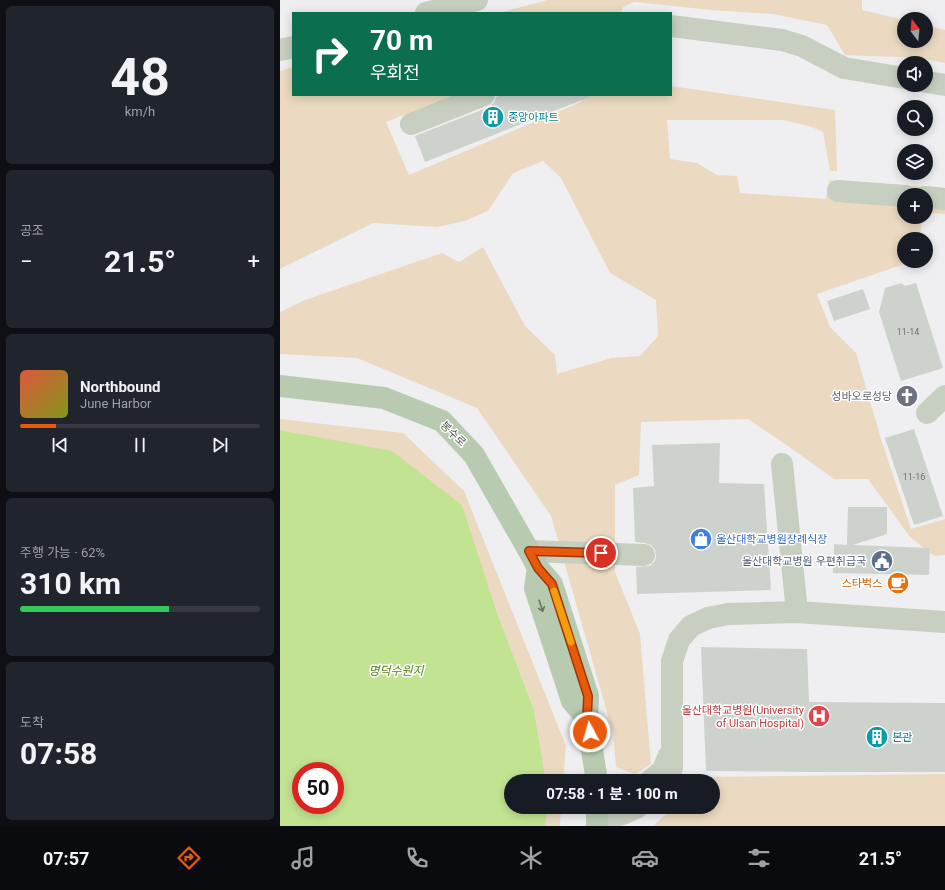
<!DOCTYPE html>
<html lang="ko">
<head>
<meta charset="utf-8">
<style>
  :root { --surface:#171b24; --page:#20242c; --text:#f1f3f6; --muted:#9ea1a6; --line:#363941; --accent:#ea580c }
  body { margin:0; font-family:Roboto,"Noto Sans KR",sans-serif; background:var(--page); color:var(--text); height:100vh; display:flex; flex-direction:column; font-size:15px; white-space:nowrap }
  * { box-sizing:border-box; margin:0 }
  p { font-size:13px; color:var(--muted) }
  .icon { flex:none; width:22px; height:22px; fill:none; stroke:currentColor; stroke-width:2; stroke-linecap:round; stroke-linejoin:round }
  .map { position:relative; flex:1; overflow:hidden }
  .sheet { display:flex; flex-direction:column; gap:6px; padding:6px; background:#0d0f14; width:280px }
  .sheet>* { flex:none }
  .top-card { position:absolute; left:12px; top:12px; width:380px; height:84px; border-radius:0px; box-shadow:0 2px 10px #0003; background:#0b6e4f; color:#fff; overflow:hidden }
  .needle { width:26px; rotate:344deg }
  .tools { position:absolute; left:617px; top:12px; display:grid; gap:8px }
  .tools a { display:grid; place-items:center; width:36px; height:36px; border-radius:50%; background:var(--surface); box-shadow:0 2px 10px #0003; font-size:20px }
  .speed { position:absolute; left:12px; top:762px; display:flex; gap:8px; font-size:20px; font-weight:700; text-align:center }
  .speed>* { display:grid; place-content:center; width:52px; height:52px; border-radius:50%; background:var(--surface); box-shadow:0 2px 10px #0003; line-height:1 }
  .speed .limit { border:6px solid #d22; background:#fff; color:#111 }
  .pin { position:absolute; display:grid; place-items:center; width:34px; height:34px; color:#fff; margin:-17px; border:2px solid #fff; border-radius:50%; box-shadow:0 1px 4px #0007 }
  .me { position:absolute; width:44px; margin:-22px; rotate:354deg; stroke-linejoin:round; filter:drop-shadow(0 0 3px #0008) }
  .turn { display:flex; align-items:center; gap:14px; height:84px; padding:0 12px; font-size:18px }
  .turn .icon { width:52px; height:52px; stroke-width:2.5 }
  .turn b { display:block; font-size:28px; line-height:34px }
  .big { font-size:30px; font-weight:700; line-height:1.1 }
  .sheet .card { flex:1; display:flex; flex-direction:column; justify-content:center; gap:6px; min-width:0; padding:0 14px; border-radius:6px; background:var(--page) }
  .sheet .dial { align-items:center; gap:0 }
  .dial b { font-size:52px; line-height:1 }
  .song { display:flex; align-items:center; gap:12px }
  .cover { width:48px; height:48px; border-radius:6px; background:linear-gradient(135deg,hsl(10 70% 55%),hsl(70 70% 35%)) }
  .played { height:4px; border-radius:2px; background:linear-gradient(90deg,var(--accent) 15%,var(--line) 15%) }
  .keys { display:flex; justify-content:space-around; direction:ltr }
  .heat { display:flex; justify-content:space-between; align-items:center; font-size:22px; direction:ltr }
  .charge { height:6px; border-radius:3px; background:linear-gradient(90deg,#34c759 62%,var(--line) 0) }
  .trip { position:absolute; left:224px; top:774px; width:216px; height:40px; border-radius:20px; background:var(--surface); box-shadow:0 2px 10px #0003; font-weight:700; line-height:40px; text-align:center }
  .dock { display:flex; height:64px; justify-content:space-around; align-items:center; background:#090b0e; color:var(--muted) }
  .dock .icon { width:28px; height:28px }
  .dock .on { color:var(--accent) }
  .dock b { font-size:18px; color:var(--text) }
  main { display:flex; flex:1; min-height:0 }
  .map>svg:first-child { display:block }
</style>
</head>
<body>
<main>
<section class="sheet">
<div class="card dial"><b>48</b><p>km/h</p></div>
<div class="card"><p>공조</p>
<div class="heat"><a>−</a><b class="big">21.5°</b><a>+</a></div>
</div>
<div class="card">
<div class="song"><i class="cover"></i><div><b>Northbound</b><p>June Harbor</p></div></div>
<div class="played"></div>
<div class="keys"><svg class="icon" aria-label="previous" viewBox="0 0 24 24"><path d="M18 5L8 12l10 7zM5 5v14"/></svg><svg class="icon" aria-label="pause" viewBox="0 0 24 24"><path d="M8 5v14M16 5v14"/></svg><svg class="icon" aria-label="next" viewBox="0 0 24 24"><path d="M6 5l10 7-10 7zM19 5v14"/></svg></div>
</div>
<div class="card"><p>주행 가능 · 62%</p><b class="big">310 km</b><div class="charge"></div></div>
<div class="card"><p>도착</p><b class="big">07:58</b></div>
</section>
<div class="map">
<svg width="665" height="826" viewBox="0 0 665 826">
  <rect width="100%" height="100%" fill="#efeff1"/>
  <path fill="#ebdac1" d="M268 0H582V10L624 20V41H646V25L665 30V63L640 58 565 55 547 25 493 14 431 10 354 2 343 7 341 13H219Z
    M13 67V95H175L106 122 129 175 299 103 309 95H391V86L555 110 557 171H550L543 132 529 126 503 120H387L390 159 417 163 437 175 457 176 460 193 546 199 549 180 665 188V214L646 213V195H624V217H642L640 239H624V261H633L537 294 550 327 576 353 601 439 631 529 665 519V555L654 556 630 537 588 479H554L508 446 468 419 361 422 359 475 335 485V572L360 634 371 764 355 774 336 767 333 733 271 516 197 408 77 358 0 354V312L25 300 162 253 179 262 203 247 245 326 275 355 277 374 331 358 360 356 378 336 376 300 330 273 281 178 263 161 233 173 208 211 185 221 157 227 93 223 0 269V71Z
    M0 419 123 433 184 491 286 746 283 781H266L254 710 216 610 22 434 0 430Z
    M665 774V826H373L394 807H433V781H412L415 777Z
    M268 807H281L280 826H265Z"/>
  <path fill="#c2e492" fill-rule="evenodd" d="M0 430 112 451 182 505 216 610 254 710 266 781H231V807H268L265 826H0ZM21 771H55V805H21Z"/>
  <path fill="#cdd3cc" d="M222 95 312 96 145 162 135 136 209 107 214 103 216 97Z
    M621 283 625 286 636 283 663 368 621 381 599 312 605 288Z
    M583 289 590 309 554 321 547 301Z
    M634 429 663 516 634 525 605 438Z
    M440 443 439 483 484 484 491 590 357 594 356 567 370 566 375 561 376 556 375 550 371 545 365 543 355 542 353 488 374 486 372 445Z
    M568 507H607V534L573 545 650 548 649 575 553 573 554 544 567 545Z
    M421 647 527 649 529 702 665 703V772H531L426 771Z"/>
  <g fill="none" stroke-linecap="round" stroke-linejoin="round">
    <path stroke="#c6cfc0" stroke-width="22" d="M146 13 197 0
      M391 26 502 40 522 46 564 68 624 78
      M0 50 13 47
      M646 82 665 85
      M131 124 204 95
      M558 191 624 196
      M646 197 665 199
      M647 413 665 396
      M502 464 517 612
      M249 551 364 555
      M370 781 383 770 389 755
      M389 781 392 767V661L399 640 411 626 428 618 448 614 517 612 665 622
      M317 822 345 813 358 807"/>
    <path stroke="#b8cbb1" stroke-width="22" d="M0 386 104 398 162 421 194 455 249 551 258 568 272 584 308 696 307 719 317 781
      M258 568 255 588 292 701 307 719
      M317 826V807"/>
  </g>
  <defs><path id="oneway-shaft" d="M-6 0H5M1.5-3L5.5 0L1.5 3" fill="none" stroke-width="1.6" stroke-linecap="round" stroke-linejoin="round"/></defs>
  <use stroke="#687662" href="#oneway-shaft" transform="translate(261 606) rotate(72)"/>
  <g fill="none" stroke-linecap="round" stroke-linejoin="round">
    <g stroke="#983908" stroke-width="10">
      <path id="route" d="M310 732 307 719 308 696 272 584 258 568 249 551 321 553"/>
    </g>
    <use href="#route" stroke="#ea580c" stroke-width="7"/>
    <path stroke="#f59e0b" stroke-width="7" d="M274 591 291 642"/>
  </g>
  <defs>
    <g id="building-disc" transform="scale(1.15)"><circle r="9.5" fill="#0f9aa8" stroke="#fff"/><path d="M-4-6H4V6H1V3H-1V6H-4ZM-2.5-4.3h1.7v1.8h-1.7ZM.8-4.3h1.7v1.8H.8ZM-2.5-1h1.7V.8h-1.7ZM.8-1h1.7V.8H.8Z" fill="#fff"/></g>
    <g id="church-disc" transform="scale(1.15)"><circle r="9.5" fill="#6b7280" stroke="#fff"/><path d="M-1.2-6h2.4v3.5h3.3v2.4h-3.3V6h-2.4V-.1h-3.3v-2.4h3.3Z" fill="#fff"/></g>
    <g id="shop-disc" transform="scale(1.15)"><circle r="9.5" fill="#3f7fe0" stroke="#fff"/><path d="M-5-2.5h2.3a2.7 3.5 0 0 1 5.4 0H5L5.5 6h-11ZM-1.5-2.5h3a1.5 2.3 0 0 0-3 0Z" fill="#fff"/></g>
    <g id="civic-disc" transform="scale(1.15)"><circle r="9.5" fill="#5c6f8a" stroke="#fff"/><path d="M-.6-6.5H3V-4.5H.6V-3L4-1V1h2V6H-6V1h2V-1L-.6-3ZM-1.2 2.5V6h2.4V2.5Z" fill="#fff"/></g>
    <g id="cafe-disc" transform="scale(1.15)"><circle r="9.5" fill="#e8710a" stroke="#fff"/><path d="M-5.5-4.5H6V0H3Q3 3.5 0 3.5H-2.5Q-5.5 3.5-5.5 0ZM3-3.2v2h1.7v-2ZM-6 4.5H4V6H-6Z" fill="#fff"/></g>
    <g id="hospital-disc" transform="scale(1.15)"><circle r="9.5" fill="#e0444e" stroke="#fff"/><path d="M-5-5h3v3.5h4V-5h3V5h-3V1.5h-4V5h-3Z" fill="#fff"/></g>
  </defs>
  <g fill-rule="evenodd">
    <use href="#building-disc" x="213" y="117"/>
    <use href="#church-disc" x="627" y="396"/>
    <use href="#shop-disc" x="421" y="539"/>
    <use href="#civic-disc" x="602" y="561"/>
    <use href="#cafe-disc" x="618" y="583"/>
    <use href="#hospital-disc" x="539" y="716"/>
    <use href="#building-disc" x="597" y="737"/>
  </g>
  <g text-anchor="middle" dominant-baseline="central" stroke-width="3" stroke-linejoin="round" paint-order="stroke">
    <g font-size="9" fill="#6e7869">
      <text x="628" y="332">11-14</text>
      <text x="634" y="477">11-16</text>
    </g>
    <g font-size="11" fill="#0d838f" stroke="#fff" text-anchor="start">
      <text x="228" y="117">중앙아파트</text>
      <text x="612" y="737">본관</text>
    </g>
    <g font-size="11" fill="#5b616d" stroke="#fff" text-anchor="end">
      <text x="612" y="396">성바오로성당</text>
    </g>
    <g font-size="11" fill="#4e5a48" stroke="#fff">
      <text transform="translate(173 434) rotate(44)">봉수로</text>
    </g>
    <g font-size="11" fill="#366cbe" stroke="#fff" text-anchor="start">
      <text x="436" y="539">울산대학교병원장례식장</text>
    </g>
    <g font-size="11" fill="#4e5e75" stroke="#fff" text-anchor="end">
      <text x="586" y="561">울산대학교병원 우편취급국</text>
    </g>
    <g font-size="11" fill="#c56008" stroke="#fff" text-anchor="end">
      <text x="602" y="583">스타벅스</text>
    </g>
    <g font-size="11" fill="#be3a42" stroke="#fff" text-anchor="end">
      <text x="524" y="710">울산대학교병원(University<tspan x="524" dy="13">of Ulsan Hospital)</tspan></text>
    </g>
    <g font-size="12" font-style="italic" fill="#558017" stroke="#fff">
      <text x="116" y="671">명덕수원지</text>
    </g>
  </g>
</svg>
<div class="tools">
<a><svg class="needle" viewBox="-14 -14 28 28"><path d="M0-13l5 13h-10z" fill="#e53935"/><path d="M0 13l5-13h-10z" fill="#9ea1a6"/></svg></a>
<a><svg class="icon" aria-label="sound" viewBox="0 0 24 24"><path d="M4 9h4l5-4v14l-5-4H4zM17 9q2 3 0 6"/></svg></a>
<a><svg class="icon" aria-label="search" viewBox="0 0 24 24"><circle cx="10" cy="10" r="6"/><path d="M15 15l6 6"/></svg></a>
<a><svg class="icon" aria-label="layers" viewBox="0 0 24 24"><path d="M12 4l9 5-9 5-9-5zM3 14l9 5 9-5"/></svg></a>
<a>+</a>
<a>−</a>
</div>
<div class="speed"><div class="limit">50</div></div>
<div class="pin" style="left:321px;top:553px;background:#d93025"><svg class="icon" aria-label="arrive" viewBox="0 0 24 24"><path d="M6 21V4h12l-3 4 3 4H6"/></svg></div>
<svg class="me" style="left:310px;top:732px" viewBox="-20 -20 40 40"><circle r="17" fill="#ea580c" stroke="#fff" stroke-width="3"/><path d="M0-11L8 9 0 5-8 9z" fill="#fff"/></svg>
<div class="trip">07:58 · 1 분 · 100 m</div>
<div class="top-card">
<div class="turn"><svg class="icon" aria-label="right" viewBox="0 0 24 24"><path d="M7 20v-9h11M14 6l5 5-5 5"/></svg><div><b>70 m</b>우회전</div></div>
</div>
</div>
</main>
<nav class="dock">
<b>07:57</b>
<svg class="icon on" aria-label="directions" viewBox="0 0 24 24"><path d="M12 3l9 9-9 9-9-9zM9 14v-3h6M13 9l2 2-2 2"/></svg>
<svg class="icon" aria-label="music" viewBox="0 0 24 24"><path d="M9 18V5l10-2v13"/><circle cx="6" cy="18" r="3"/><circle cx="16" cy="16" r="3"/></svg>
<svg class="icon" aria-label="phone" viewBox="0 0 24 24"><path d="M5 4h4l2 5-3 2q2 4 5 5l2-3 5 2v4C11 20 4 13 5 4z"/></svg>
<svg class="icon" aria-label="climate" viewBox="0 0 24 24"><path d="M12 3v18M4 7l16 10M4 17L20 7"/></svg>
<svg class="icon" aria-label="car" viewBox="0 0 24 24"><path d="M5 17H2v-5l4-1 3-4h7l3 4 3 1v5h-3M9 17h6M6 11h13"/><circle cx="7" cy="17" r="2"/><circle cx="17" cy="17" r="2"/></svg>
<svg class="icon" aria-label="filters" viewBox="0 0 24 24"><path d="M4 7h16M4 17h16"/><circle cx="9" cy="7" r="2"/><circle cx="15" cy="17" r="2"/></svg>
<b>21.5°</b>
</nav>
</body>
</html>
